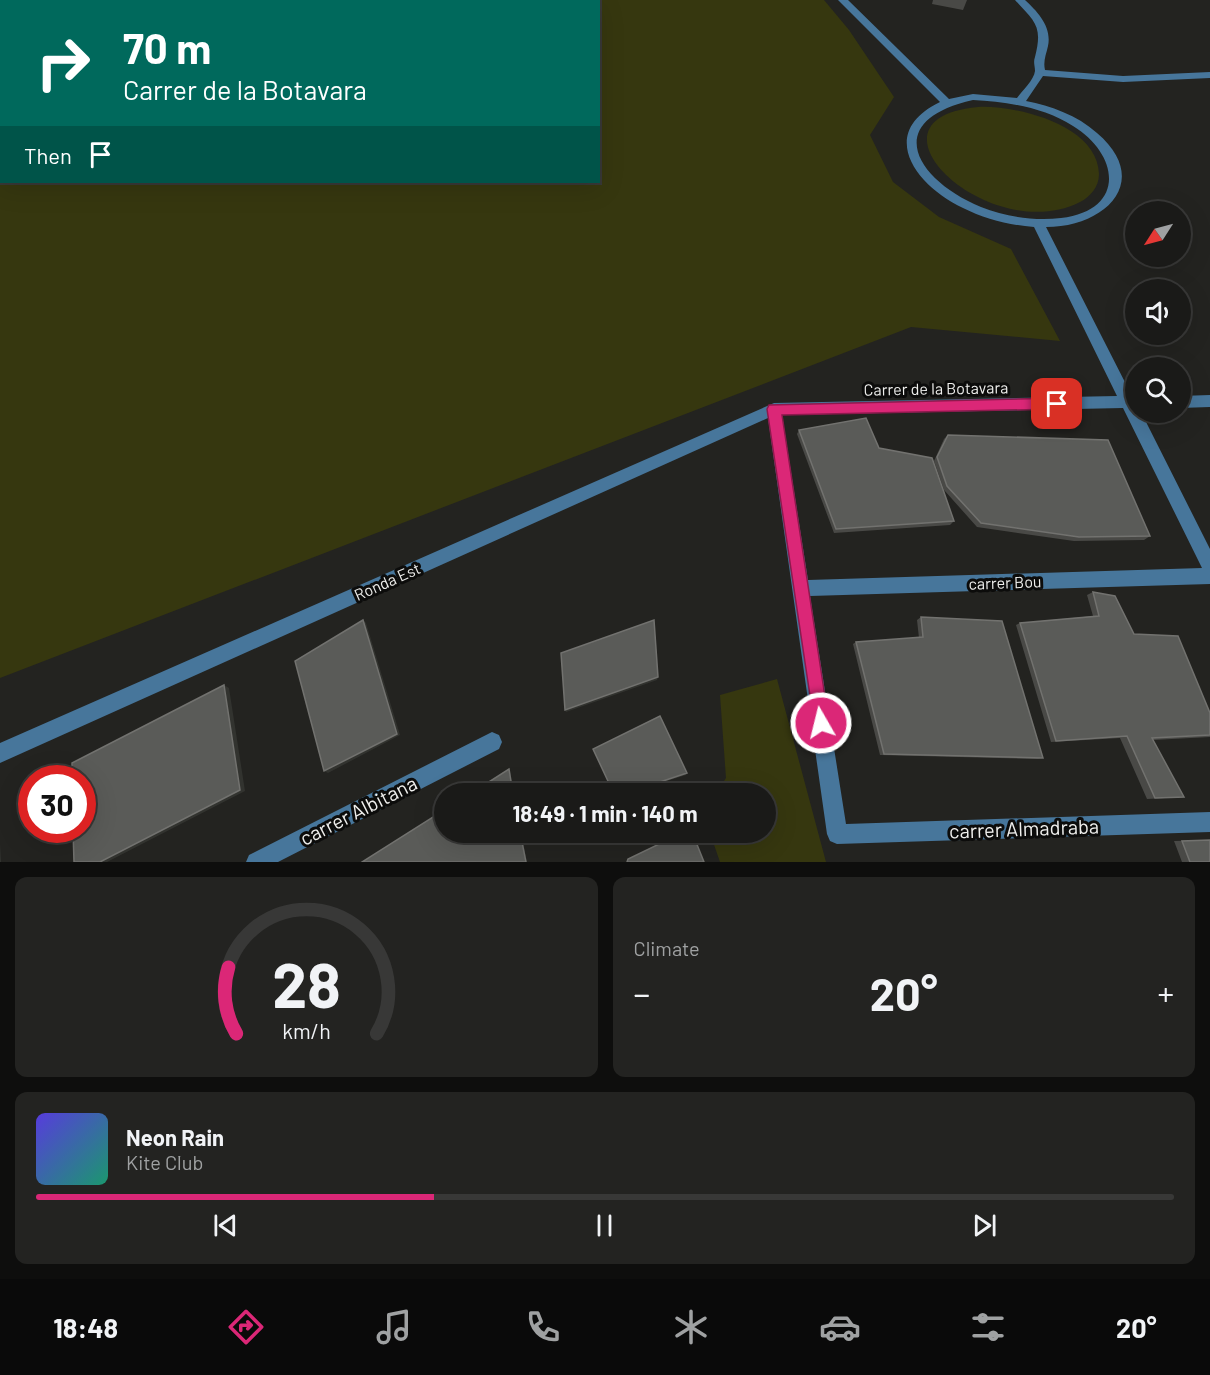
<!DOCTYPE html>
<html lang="en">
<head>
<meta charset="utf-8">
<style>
  :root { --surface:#1a1a18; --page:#232321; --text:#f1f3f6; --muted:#9fa1a2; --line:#383837; --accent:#db2777 }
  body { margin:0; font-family:Barlow,sans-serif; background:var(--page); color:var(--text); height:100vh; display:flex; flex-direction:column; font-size:22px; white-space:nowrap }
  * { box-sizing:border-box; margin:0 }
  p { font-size:20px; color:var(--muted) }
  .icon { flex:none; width:33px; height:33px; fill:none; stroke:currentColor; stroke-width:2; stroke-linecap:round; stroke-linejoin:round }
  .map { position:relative; height:862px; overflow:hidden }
  .sheet { display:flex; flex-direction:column; gap:15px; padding:15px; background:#0e0e0d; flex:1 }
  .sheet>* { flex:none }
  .hud { position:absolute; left:0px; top:0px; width:600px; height:183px; box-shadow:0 6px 24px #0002,0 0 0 2px var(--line); background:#00695c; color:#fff; overflow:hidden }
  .needle { width:39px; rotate:234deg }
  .buttons { position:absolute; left:1125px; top:201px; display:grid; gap:12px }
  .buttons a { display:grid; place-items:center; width:66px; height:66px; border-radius:50%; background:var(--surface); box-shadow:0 6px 24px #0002,0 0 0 2px var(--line); font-size:30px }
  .speed { position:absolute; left:18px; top:765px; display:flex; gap:12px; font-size:30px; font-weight:700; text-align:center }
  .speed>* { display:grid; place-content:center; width:78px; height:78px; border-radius:50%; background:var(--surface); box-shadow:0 6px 24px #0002,0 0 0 2px var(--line); line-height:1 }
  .speed .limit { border:9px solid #d22; background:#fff; color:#111 }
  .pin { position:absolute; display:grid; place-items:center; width:51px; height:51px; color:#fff; margin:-26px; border-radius:12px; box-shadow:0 3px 9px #0006 }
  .me { position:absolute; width:66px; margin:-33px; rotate:352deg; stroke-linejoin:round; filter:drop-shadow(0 0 4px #0008) }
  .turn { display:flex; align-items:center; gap:21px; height:126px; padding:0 24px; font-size:27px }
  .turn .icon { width:78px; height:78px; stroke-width:2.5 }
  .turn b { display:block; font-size:42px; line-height:51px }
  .then { display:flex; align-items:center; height:57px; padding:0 24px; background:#0003; gap:12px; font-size:22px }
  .big { font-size:45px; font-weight:700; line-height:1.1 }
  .sheet .widget { flex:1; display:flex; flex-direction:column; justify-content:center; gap:9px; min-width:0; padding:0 21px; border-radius:12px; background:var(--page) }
  .sheet .dial { align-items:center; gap:0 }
  .dial svg { height:156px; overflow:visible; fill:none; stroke:var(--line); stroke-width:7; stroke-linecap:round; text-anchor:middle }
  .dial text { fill:var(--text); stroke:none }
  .song { display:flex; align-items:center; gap:18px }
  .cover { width:72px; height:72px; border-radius:9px; background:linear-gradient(135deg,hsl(250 70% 55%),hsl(160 70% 35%)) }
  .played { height:6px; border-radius:3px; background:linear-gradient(90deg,var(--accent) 35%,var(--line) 35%) }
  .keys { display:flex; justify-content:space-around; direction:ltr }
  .heat { display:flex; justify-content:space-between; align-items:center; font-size:33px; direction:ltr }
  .sheet .tiles { flex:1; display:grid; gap:15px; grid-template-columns:1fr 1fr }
  .widget:last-child { grid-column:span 2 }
  .trip { position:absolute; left:434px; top:783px; width:342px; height:60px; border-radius:30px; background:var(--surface); box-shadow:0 6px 24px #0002,0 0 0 2px var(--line); font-weight:700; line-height:60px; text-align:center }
  .menu { display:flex; height:96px; justify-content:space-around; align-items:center; background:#0a0a0a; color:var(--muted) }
  .menu .icon { width:42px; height:42px }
  .menu .active { color:var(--accent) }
  .menu b { font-size:27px; color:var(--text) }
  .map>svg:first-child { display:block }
</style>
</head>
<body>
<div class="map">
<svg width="1210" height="862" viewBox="0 0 1210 862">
  <rect width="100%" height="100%" fill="#232320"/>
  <path fill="#36370f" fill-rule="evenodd" d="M0 0H824L849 30 894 97 870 135 893 182 939 217 1011 249 1060 341 911 327 0 678ZM2 2H598V182H2Z
    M978 107C1016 105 1098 125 1099 174 1099 187 1090 197 1080 202 990 248 851 119 978 107Z
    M777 679 826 862H720L710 833 765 832V794L716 793 726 778 720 695Z"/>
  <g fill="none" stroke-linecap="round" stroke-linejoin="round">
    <path fill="#47769b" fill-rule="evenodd" d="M838 0H848L949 99 973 94 1017 98C1022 91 1034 80 1035 71 1035 66 1033 62 1035 57 1043 26 1035 22 1015 0H1025C1038 12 1052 27 1048 46 1046 55 1043 61 1045 70L1123 76 1210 72V78L1123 82 1043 76 1026 101C1051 106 1077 115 1097 133 1153 181 1105 227 1046 227L1132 396H1136V412H1141L1210 549V584L810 596 846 824 1210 812V832L837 844 830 841 827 834 768 418 0 763V743L774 403 1117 396 1034 227C1009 225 985 219 963 208 916 186 876 133 940 102ZM973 100C1007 102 1043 107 1073 126 1120 155 1126 210 1061 218 1035 221 1006 217 981 207 916 180 880 121 973 100ZM1123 408 1202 568 808 580 782 415Z
      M1210 395V407L1180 408V396Z
      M492 732 499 735 502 742 499 749 278 862H246L249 855Z"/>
  </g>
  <path fill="#494946" d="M933 0H967L963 10 932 4Z
    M799 430 879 448 954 521 950 525 834 533 797 434Z
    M948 435 1150 536 1144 540 1074 541 977 527 944 490 934 461 944 439Z
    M1093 592 1210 713V737L1153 740 1184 797 1147 799 1120 738 1051 742 1016 625 1020 623 1093 616 1087 595Z
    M921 617 1043 758 1038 759 880 755 853 644 856 642 919 638 917 620Z
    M1210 840V862H1182L1174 841Z"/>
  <path fill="#32332f" d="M363 620 366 623 400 735 328 773 324 771Z
    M658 677 657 680 566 712 565 710Z
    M224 685 229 688 245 791 107 862H100Z
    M509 769 510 770 514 794H513Z
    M687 773 686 775 626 794H624Z
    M520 832H521L527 862H526Z
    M0 844 1 862H0Z"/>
  <path fill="#5a5b58" stroke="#72726f" stroke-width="1.5" d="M543 0H554L557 2H540Z
    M866 418 879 448 932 458 954 521 836 529 799 430Z
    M948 435 1108 440 1150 536 1079 537 981 523 947 486 937 457Z
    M1093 592 1115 596 1134 634 1178 636 1210 713V735L1152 738 1184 797 1155 798 1127 736 1056 741 1020 623 1099 616Z
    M921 617 1002 621 1043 758 884 754 856 642 923 637Z
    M363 620 397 734 324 771 295 661Z
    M654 620 658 677 565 710 561 653Z
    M224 685 240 790 100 862H74L73 830H82V778H72V763Z
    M660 716 687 773 624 794H614L593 749Z
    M509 769 513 794H470Z
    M444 810V832H520L526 862H362Z
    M684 832H692L704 862H627L628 859Z
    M1210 840V862H1190L1182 841Z"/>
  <path fill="#db2777" stroke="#8e194d" stroke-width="1.5" d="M1057 398 1064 404 1057 409 782 415 829 723 827 729 821 731 815 729 767 409 769 405Z"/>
  <g text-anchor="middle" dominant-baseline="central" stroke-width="6" stroke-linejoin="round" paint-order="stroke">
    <g font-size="16" fill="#efefed" stroke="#0c0c0b">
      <text transform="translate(936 388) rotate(-1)">Carrer de la Botavara</text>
      <text transform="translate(387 581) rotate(-24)">Ronda Est</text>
      <text transform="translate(1005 582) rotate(-2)">carrer Bou</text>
    </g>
    <g font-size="20" fill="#efefed" stroke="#0c0c0b">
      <text transform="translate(358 810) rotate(-27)">carrer Albitana</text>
      <text transform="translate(1024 828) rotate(-2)">carrer Almadraba</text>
    </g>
  </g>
</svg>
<div class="buttons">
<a><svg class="needle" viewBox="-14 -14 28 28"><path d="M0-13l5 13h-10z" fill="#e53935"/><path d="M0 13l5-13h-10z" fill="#9fa1a2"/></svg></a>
<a><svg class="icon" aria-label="sound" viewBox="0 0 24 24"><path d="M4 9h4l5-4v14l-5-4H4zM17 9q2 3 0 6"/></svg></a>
<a><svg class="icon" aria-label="search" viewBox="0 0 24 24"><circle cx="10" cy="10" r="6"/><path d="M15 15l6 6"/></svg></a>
</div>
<div class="speed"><div class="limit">30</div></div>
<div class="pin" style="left:1057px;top:404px;background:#d93025"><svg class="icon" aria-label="arrive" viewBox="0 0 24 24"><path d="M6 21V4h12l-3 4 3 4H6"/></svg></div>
<svg class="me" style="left:821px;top:723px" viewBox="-20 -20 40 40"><circle r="17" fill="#db2777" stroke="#fff" stroke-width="3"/><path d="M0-11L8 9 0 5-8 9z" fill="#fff"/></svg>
<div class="trip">18:49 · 1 min · 140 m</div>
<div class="hud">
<div class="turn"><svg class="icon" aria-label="right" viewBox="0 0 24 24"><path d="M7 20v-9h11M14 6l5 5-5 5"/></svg><div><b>70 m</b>Carrer de la Botavara</div></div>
<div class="then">Then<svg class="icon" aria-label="arrive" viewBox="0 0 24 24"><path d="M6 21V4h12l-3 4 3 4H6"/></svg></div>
</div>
</div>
<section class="sheet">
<div class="tiles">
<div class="widget dial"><svg viewBox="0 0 100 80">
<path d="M14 69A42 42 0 1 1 86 69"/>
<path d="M14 69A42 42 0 0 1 10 35" stroke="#db2777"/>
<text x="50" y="56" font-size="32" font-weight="700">28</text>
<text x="50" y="72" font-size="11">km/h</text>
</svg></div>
<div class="widget"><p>Climate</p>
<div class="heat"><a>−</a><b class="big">20°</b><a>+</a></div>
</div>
<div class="widget">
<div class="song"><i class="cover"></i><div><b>Neon Rain</b><p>Kite Club</p></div></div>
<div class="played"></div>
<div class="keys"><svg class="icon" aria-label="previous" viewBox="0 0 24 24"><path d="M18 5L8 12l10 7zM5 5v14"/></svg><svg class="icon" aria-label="pause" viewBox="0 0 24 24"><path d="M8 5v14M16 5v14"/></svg><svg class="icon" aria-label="next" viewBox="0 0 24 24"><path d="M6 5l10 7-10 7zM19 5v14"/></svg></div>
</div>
</div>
</section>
<nav class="menu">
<b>18:48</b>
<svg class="icon active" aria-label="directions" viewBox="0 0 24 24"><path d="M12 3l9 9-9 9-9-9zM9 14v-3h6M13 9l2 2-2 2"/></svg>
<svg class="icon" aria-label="music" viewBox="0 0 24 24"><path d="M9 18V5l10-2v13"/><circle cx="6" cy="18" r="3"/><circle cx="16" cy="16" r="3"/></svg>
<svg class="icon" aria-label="phone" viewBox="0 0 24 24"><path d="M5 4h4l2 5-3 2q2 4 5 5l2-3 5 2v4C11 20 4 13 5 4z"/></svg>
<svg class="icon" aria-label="climate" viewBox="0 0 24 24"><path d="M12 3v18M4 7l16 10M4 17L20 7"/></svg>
<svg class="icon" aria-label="car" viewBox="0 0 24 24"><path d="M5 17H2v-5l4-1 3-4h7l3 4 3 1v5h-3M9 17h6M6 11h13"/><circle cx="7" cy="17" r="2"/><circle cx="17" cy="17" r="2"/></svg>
<svg class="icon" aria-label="filters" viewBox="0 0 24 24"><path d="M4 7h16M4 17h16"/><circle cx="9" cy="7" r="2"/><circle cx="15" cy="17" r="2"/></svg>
<b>20°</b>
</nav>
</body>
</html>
